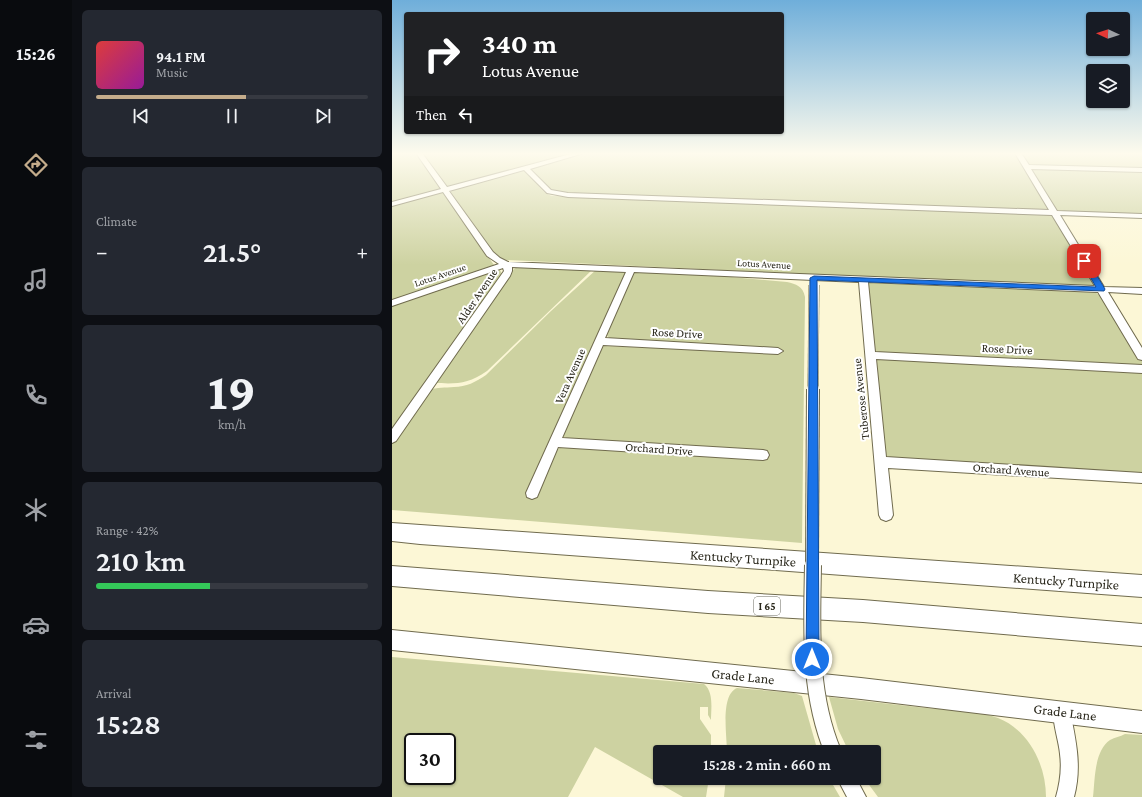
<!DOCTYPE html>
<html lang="en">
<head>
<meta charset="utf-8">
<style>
  :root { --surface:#171b24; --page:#242831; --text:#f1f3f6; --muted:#9ea1a6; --line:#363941; --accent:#c4ac8b }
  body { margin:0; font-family:"Crimson Pro",serif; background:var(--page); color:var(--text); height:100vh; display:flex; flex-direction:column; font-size:15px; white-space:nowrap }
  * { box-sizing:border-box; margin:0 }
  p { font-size:13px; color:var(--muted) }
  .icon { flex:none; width:22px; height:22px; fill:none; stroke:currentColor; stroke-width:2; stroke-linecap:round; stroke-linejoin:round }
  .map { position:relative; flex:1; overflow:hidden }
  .details { display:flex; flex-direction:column; gap:10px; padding:10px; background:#0d0f14; width:320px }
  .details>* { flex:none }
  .hud { position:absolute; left:12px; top:12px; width:380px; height:122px; border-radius:4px; box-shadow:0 1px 3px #0004; background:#202124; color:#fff; overflow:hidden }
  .needle { width:26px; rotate:273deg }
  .controls { position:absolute; left:694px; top:12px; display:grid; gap:8px }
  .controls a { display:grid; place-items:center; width:44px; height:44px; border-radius:4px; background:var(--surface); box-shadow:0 1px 3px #0004; font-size:20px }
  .speed { position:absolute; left:12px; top:733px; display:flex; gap:8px; font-size:20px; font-weight:700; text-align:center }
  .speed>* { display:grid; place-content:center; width:52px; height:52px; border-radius:50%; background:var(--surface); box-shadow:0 1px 3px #0004; line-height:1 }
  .speed .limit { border:2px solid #111; border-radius:6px; background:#fff; color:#111 }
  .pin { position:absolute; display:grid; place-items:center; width:34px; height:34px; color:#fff; margin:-17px; border-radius:8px; box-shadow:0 2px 6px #0006 }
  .me { position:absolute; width:44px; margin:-22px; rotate:0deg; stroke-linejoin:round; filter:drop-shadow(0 0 3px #0008) }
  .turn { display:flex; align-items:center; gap:14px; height:84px; padding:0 12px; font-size:18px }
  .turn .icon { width:52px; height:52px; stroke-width:2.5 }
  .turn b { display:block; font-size:28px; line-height:34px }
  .then { display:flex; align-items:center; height:38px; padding:0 12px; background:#0003; gap:8px; font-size:15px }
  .big { font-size:30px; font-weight:600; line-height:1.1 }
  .details .card { flex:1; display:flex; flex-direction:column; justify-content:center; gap:6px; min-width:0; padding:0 14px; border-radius:6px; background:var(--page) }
  .details .dial { align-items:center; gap:0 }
  .dial b { font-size:52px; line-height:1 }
  .song { display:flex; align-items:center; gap:12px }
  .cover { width:48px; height:48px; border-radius:6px; background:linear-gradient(135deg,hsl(0 70% 55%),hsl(300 70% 35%)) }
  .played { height:4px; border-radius:2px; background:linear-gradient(90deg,var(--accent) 55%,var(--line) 55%) }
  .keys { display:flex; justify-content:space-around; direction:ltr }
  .heat { display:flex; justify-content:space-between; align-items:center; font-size:22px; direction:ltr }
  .charge { height:6px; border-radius:3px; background:linear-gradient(90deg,#34c759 42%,var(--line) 0) }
  .trip { position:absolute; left:261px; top:745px; width:228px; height:40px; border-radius:4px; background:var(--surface); box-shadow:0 1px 3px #0004; font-weight:600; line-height:40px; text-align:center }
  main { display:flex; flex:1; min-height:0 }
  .menu { display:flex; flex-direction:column; width:72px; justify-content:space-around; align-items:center; background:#090b0e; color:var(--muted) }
  .menu .icon { width:28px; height:28px }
  .menu .selected { color:var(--accent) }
  .menu b { font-size:18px; color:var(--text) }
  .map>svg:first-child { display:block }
</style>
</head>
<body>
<main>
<nav class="menu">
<b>15:26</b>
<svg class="icon selected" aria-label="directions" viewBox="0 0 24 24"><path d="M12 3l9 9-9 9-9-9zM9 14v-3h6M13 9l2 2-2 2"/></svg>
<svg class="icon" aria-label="music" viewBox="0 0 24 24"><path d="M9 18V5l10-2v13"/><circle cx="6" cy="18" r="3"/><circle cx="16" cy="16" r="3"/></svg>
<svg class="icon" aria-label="phone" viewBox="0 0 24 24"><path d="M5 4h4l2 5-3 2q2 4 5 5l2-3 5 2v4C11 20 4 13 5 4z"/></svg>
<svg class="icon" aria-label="climate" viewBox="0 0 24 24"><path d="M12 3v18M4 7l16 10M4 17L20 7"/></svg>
<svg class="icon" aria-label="car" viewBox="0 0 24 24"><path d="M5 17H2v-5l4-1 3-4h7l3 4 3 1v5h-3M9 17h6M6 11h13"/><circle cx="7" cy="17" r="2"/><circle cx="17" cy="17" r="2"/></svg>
<svg class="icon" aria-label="filters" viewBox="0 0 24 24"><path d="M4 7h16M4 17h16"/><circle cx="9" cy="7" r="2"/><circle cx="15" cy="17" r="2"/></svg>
</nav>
<section class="details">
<div class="card">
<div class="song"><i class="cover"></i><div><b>94.1 FM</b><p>Music</p></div></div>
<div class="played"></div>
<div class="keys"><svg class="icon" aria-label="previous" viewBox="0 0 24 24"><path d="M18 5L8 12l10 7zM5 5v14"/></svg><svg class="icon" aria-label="pause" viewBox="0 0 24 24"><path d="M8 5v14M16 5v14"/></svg><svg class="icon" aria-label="next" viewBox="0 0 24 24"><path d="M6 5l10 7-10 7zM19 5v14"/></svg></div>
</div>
<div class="card"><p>Climate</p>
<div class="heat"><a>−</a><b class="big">21.5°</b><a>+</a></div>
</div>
<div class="card dial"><b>19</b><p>km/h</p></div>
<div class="card"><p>Range · 42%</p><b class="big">210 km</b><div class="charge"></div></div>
<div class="card"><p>Arrival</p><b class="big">15:28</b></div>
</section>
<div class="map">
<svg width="750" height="797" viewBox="0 0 750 797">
  <rect width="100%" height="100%" fill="#fcf7d6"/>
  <path fill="#cdd2a1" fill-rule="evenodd" d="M0 153H24L48 189 0 203Z
    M30 153H186L55 187Z
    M193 153H623L658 210 657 212 168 194 157 190 138 170 140 168Z
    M628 153H750V169L641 166 636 165Z
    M642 168 750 171V215L665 212 639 170Z
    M131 170C143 176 148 194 161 196L657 215 662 217 701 282V285L696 287 114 260 106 258 102 253 58 191Z
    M49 193H51L102 265 0 302V205Z
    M127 266 200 270 95 371C76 384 65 384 43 383L119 271Z
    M107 268 111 276 0 434V305Z
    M205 269 230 271 234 273 164 451 169 447 188 441 172 437V432L208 348 212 346 387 353V348L220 340 215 336V332L241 273 245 271 306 274 395 282C404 284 411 286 413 297L410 543 0 510V443L37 390C45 387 53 388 62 387 74 387 84 382 94 375L159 311Z
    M474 282 703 292 711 298 750 361V366L481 353Z
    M483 358 750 372V476L496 458 494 456Z
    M0 657 312 684C322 692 319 709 319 720L316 715V707H308V719L319 735V752H268V778H317L314 797H291L203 747 176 797H0ZM21 742H55V776H21Z
    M345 688 402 693 410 696 426 752H335C335 736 328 695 345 688Z
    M437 697C469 701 501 704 534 708 557 710 584 710 606 718 637 730 654 765 654 797H486L472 778H482V752H457L446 729Z
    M733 734 750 735V797H701C703 780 702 751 718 740 723 737 728 737 733 734Z
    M334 778H437L448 797H332Z"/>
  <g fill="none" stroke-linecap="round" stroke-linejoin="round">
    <g stroke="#706b4e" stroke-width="2">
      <path id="minor" d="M24 153H30L55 187 182 153H192L138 169 159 190 176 193 657 210 623 153H629L637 165 750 168V172L639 169 665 211 750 214V218L668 215 712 287 750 288V294L716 292 750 348V360L746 359 706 292 476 282 483 352 750 365V373L484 359 494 457 750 473V483L496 468 501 515 499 519 494 521 489 519 487 515 467 282 242 272 213 338 386 348 391 351 386 354 211 345 170 438 371 450 375 451 377 455 375 459 371 460 166 447 145 497 140 499 135 497 134 493 234 272 120 267V271L118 276 4 441 0 443V429L112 271 111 268 0 306V300L107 264 95 256 51 192 0 206V202L49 189ZM132 170 155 193 176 197 660 215 703 286 116 262 108 258 101 252 57 191Z
        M669 702 675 705 678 711C684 741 690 767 682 797H664C668 783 670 769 668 754 667 740 658 717 663 705Z
        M445 778H464L474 797H455Z"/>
    </g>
    <g stroke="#706b4e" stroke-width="2">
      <path id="major" d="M0 630 469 678 750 711V733L469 699 0 650Z"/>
    </g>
    <g stroke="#706b4e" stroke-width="2">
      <path id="highway" d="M0 523 750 575V597L28 544 0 541Z
        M0 566 316 591 471 600 750 624V646L471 622 316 613 0 586Z"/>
    </g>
    <use href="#minor" fill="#fff" fill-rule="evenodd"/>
    <use href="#major" fill="#fff" fill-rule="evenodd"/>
    <use href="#highway" fill="#fff" fill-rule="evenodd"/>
    <g stroke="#706b4e" stroke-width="11" stroke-linecap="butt">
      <path id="minor-bridge-far2" d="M421 390 422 285"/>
    </g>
    <g stroke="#706b4e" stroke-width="14" stroke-linecap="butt">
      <path id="minor-bridge-far1" d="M420 566 421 389"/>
    </g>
    <g stroke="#706b4e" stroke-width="18" stroke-linecap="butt">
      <path id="minor-bridge" d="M421 565C420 628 416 692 441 752"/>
    </g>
    <use href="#minor-bridge-far2" stroke="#fff" stroke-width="10"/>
    <use href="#minor-bridge-far1" stroke="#fff" stroke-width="12"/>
    <use href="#minor-bridge" stroke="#fff" stroke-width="16"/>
  </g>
  <linearGradient id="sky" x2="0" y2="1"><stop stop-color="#6faeda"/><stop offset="0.58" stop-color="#fefbed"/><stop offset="1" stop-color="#fefbed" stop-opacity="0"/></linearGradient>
  <rect width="750" height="265" fill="url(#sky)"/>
  <path fill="#1a73e8" stroke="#114b97" d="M692 259 696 261 713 289 712 291 425 280 427 659 425 664 420 666 416 664 414 659 418 278 422 276 704 287 689 261Z"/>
  <g text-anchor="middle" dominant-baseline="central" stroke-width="4" stroke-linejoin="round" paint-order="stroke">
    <g font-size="10" fill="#29271b" stroke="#fff">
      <text transform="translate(372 264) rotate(3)">Lotus Avenue</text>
      <text transform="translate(48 275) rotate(-19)">Lotus Avenue</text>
    </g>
    <rect fill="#fff" stroke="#69685f" stroke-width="1" x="362" y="597" width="26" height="18" rx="3"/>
    <g font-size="11" font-weight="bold" fill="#29271b">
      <text x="375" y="606">I 65</text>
    </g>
    <g font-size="12" fill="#29271b" stroke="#fff">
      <text transform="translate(85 296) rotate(-56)">Alder Avenue</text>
      <text transform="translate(285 333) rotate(3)">Rose Drive</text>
      <text transform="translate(615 349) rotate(3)">Rose Drive</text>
      <text transform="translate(178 376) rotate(-66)">Vera Avenue</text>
      <text transform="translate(469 399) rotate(-96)">Tuberose Avenue</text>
      <text transform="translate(267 449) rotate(4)">Orchard Drive</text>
      <text transform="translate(619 470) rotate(4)">Orchard Avenue</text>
    </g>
    <g font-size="14" fill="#29271b" stroke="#fff">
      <text transform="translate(351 558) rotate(4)">Kentucky Turnpike</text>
      <text transform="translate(674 581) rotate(4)">Kentucky Turnpike</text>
      <text transform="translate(351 676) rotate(6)">Grade Lane</text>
      <text transform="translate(673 712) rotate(7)">Grade Lane</text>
    </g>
  </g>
</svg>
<div class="controls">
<a><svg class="needle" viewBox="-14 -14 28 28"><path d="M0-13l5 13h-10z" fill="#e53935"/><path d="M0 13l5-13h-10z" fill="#9ea1a6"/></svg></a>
<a><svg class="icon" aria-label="layers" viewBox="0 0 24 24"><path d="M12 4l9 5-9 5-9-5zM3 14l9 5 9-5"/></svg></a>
</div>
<div class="speed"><div class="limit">30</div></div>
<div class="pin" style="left:692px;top:261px;background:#d93025"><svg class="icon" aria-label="arrive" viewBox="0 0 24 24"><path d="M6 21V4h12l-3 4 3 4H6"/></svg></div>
<svg class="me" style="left:420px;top:659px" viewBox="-20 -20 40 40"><circle r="17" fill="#1a73e8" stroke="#fff" stroke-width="3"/><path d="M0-11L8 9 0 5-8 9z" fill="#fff"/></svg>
<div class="trip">15:28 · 2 min · 660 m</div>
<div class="hud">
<div class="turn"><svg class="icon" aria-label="right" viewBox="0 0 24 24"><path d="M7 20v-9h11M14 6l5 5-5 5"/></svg><div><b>340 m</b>Lotus Avenue</div></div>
<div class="then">Then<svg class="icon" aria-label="left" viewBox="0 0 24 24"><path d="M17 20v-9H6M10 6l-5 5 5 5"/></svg></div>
</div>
</div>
</main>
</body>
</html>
